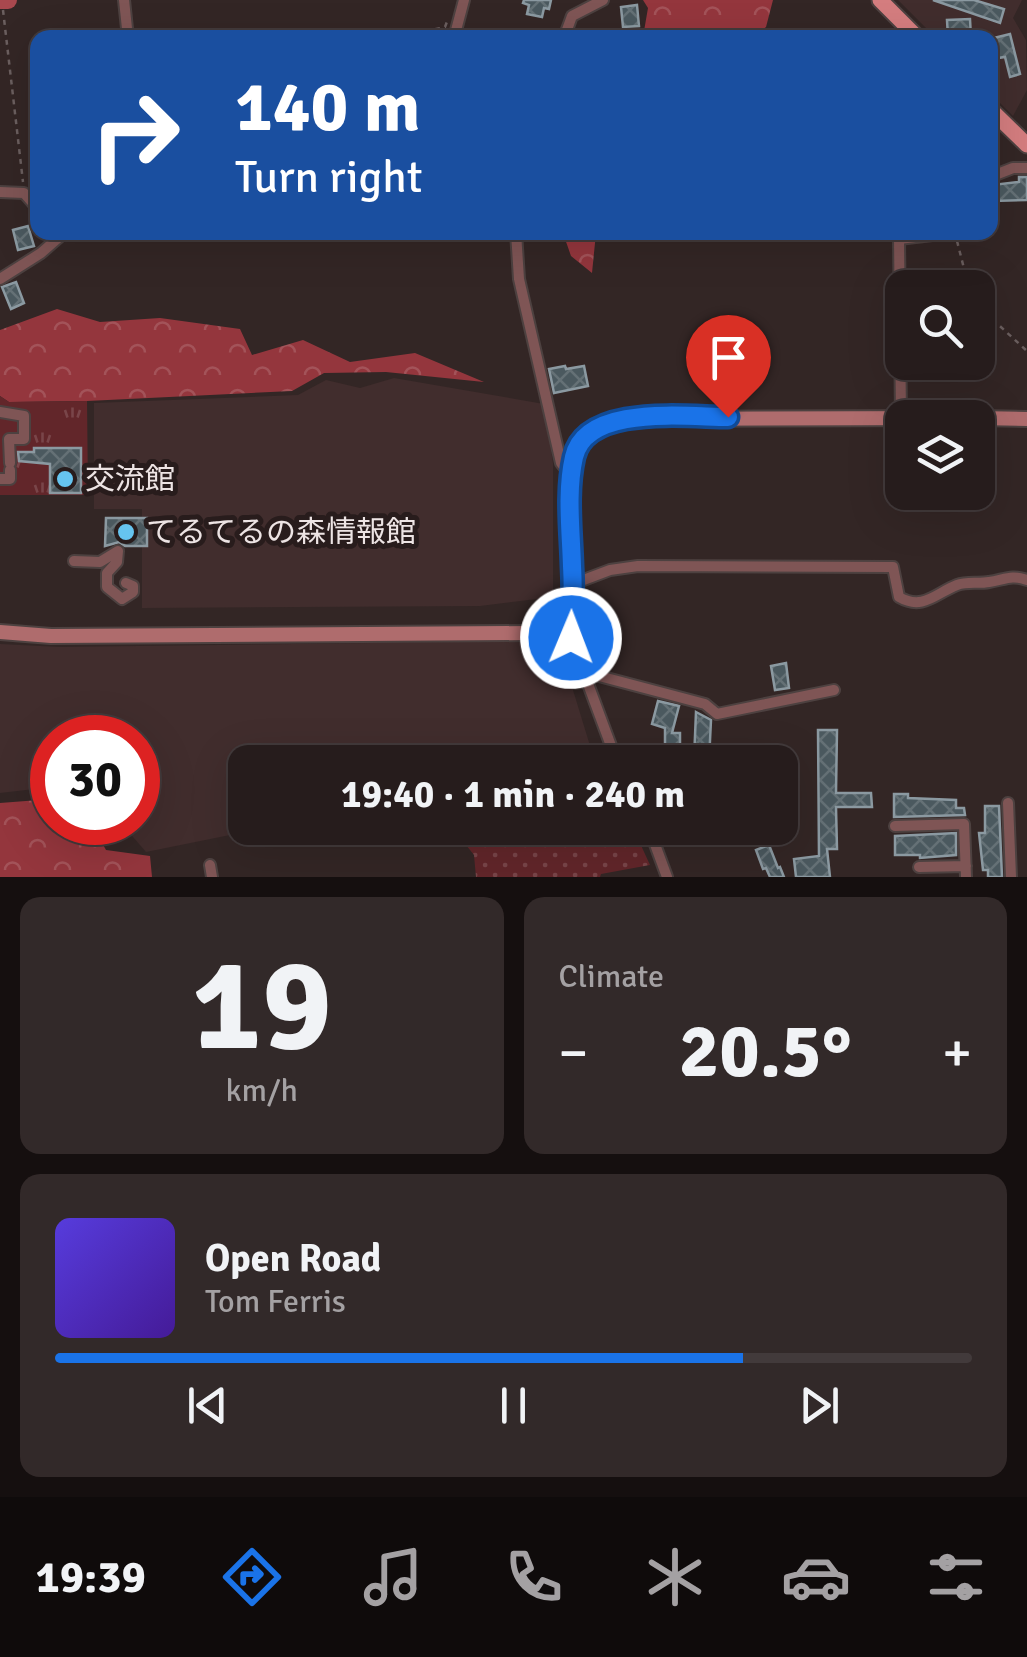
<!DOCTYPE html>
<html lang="en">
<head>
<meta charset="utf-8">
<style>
  :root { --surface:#261c1c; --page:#322929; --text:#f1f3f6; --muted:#a4a1a3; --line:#423a3b; --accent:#1a73e8 }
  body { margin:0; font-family:Signika,"Noto Sans JP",sans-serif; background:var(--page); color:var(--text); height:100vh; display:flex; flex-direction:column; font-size:38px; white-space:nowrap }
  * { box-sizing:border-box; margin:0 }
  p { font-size:32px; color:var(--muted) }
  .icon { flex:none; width:55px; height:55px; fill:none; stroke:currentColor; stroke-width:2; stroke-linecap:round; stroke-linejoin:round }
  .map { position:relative; height:877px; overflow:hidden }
  .details { display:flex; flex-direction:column; gap:20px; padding:20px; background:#150f0f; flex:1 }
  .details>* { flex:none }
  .top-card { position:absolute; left:30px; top:30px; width:968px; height:210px; border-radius:20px; box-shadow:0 10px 40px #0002,0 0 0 2px var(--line); background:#1a4fa0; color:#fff; overflow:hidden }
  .buttons { position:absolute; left:885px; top:270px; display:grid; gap:20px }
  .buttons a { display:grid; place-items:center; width:110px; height:110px; border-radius:20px; background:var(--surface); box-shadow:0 10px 40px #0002,0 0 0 2px var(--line); font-size:50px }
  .speed { position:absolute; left:30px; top:715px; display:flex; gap:20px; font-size:50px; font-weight:700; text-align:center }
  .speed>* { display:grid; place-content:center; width:130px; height:130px; border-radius:50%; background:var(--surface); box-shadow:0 10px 40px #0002,0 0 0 2px var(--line); line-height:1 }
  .speed .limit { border:15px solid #d22; background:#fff; color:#111 }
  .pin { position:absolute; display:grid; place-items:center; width:85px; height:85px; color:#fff; margin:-102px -42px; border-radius:50% 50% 50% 0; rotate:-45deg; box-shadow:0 0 10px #0007 }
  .pin .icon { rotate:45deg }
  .me { position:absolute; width:110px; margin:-55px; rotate:1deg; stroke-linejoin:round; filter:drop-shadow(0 0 8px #0008) }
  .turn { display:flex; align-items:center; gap:35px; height:210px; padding:0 40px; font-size:45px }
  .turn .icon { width:130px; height:130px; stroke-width:2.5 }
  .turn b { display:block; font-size:70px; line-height:85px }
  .big { font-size:75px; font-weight:800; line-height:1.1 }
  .details .card { flex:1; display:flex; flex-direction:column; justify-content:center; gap:15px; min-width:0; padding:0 35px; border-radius:20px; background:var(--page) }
  .details .dial { align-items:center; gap:0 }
  .dial b { font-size:130px; line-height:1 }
  .song { display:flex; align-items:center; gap:30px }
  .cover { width:120px; height:120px; border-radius:15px; background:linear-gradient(135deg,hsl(250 70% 55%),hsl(260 70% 35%)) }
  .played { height:10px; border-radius:5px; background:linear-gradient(90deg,var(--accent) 75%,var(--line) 75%) }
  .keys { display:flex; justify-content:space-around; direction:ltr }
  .heat { display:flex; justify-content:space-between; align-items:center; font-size:55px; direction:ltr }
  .details .tiles { flex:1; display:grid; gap:20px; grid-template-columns:1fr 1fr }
  .card:last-child { grid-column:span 2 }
  .trip { position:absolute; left:228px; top:745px; width:570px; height:100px; border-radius:20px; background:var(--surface); box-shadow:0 10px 40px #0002,0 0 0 2px var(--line); font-weight:800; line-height:100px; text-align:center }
  .dock { display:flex; height:160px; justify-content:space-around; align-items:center; background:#0f0b0b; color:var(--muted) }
  .dock .icon { width:70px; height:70px }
  .dock .current { color:var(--accent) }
  .dock b { font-size:45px; color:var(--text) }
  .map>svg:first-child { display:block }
</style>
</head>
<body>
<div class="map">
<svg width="1027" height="877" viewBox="0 0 1027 877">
  <defs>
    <pattern id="grass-dots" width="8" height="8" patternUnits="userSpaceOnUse" patternTransform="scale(2.5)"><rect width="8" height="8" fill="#62262a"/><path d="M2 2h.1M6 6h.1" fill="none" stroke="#794549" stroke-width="1.8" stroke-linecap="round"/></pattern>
    <pattern id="forest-crowns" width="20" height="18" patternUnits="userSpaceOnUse" patternTransform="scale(2.5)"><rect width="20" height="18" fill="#94363d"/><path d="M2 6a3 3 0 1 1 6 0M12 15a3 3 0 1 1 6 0" fill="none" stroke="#a35359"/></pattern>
    <pattern id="park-tufts" width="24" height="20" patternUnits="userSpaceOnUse" patternTransform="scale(2.5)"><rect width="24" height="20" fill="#62262a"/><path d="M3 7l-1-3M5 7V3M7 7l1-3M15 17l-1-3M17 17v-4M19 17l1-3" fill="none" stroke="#794549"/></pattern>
    <pattern id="building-cross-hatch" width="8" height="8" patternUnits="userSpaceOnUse" patternTransform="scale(2.5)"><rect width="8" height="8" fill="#4b595f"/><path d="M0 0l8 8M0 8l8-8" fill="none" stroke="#657176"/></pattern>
  </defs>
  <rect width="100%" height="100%" fill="#332625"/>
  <path fill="#412d2d" d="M898 0H1022L1013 18 1026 40 1027 90 1013 116 990 93V38L935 37Z
    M394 378 544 404 553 463V597L480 606 142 608V509H94V403L298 395 326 380 360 388Z
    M525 641 569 677 595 762H245V828H265L146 852 121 823 138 822V738H52V787L0 793V644L60 647Z"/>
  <path fill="url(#grass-dots)" d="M377 828H633L650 865 601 874 600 877H476L474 855 455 831 378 833Z"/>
  <path fill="url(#forest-crowns)" d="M643 0H773L766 27 751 38 643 37 648 8Z
    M563 233H596L592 273 571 256Z
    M57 309 100 322 160 318 240 329 252 355 303 340 350 362 415 353 484 382 386 372 324 373 292 391 87 401 9 402 0 396V330Z
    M52 799V822L91 823 106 850 150 856 152 877H0V803Z"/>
  <path fill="url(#park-tufts)" d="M0 396 9 402 87 401 88 495H0Z"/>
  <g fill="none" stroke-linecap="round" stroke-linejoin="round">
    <path stroke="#a9484e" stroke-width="18" d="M0 0H8"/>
  </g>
  <path fill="url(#building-cross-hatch)" stroke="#8b99a1" stroke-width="2.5" d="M524 0H551L549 9 544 8 542 17 527 14 529 5 523 3Z
    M933 0H974L1004 9 1000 23Z
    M637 5 639 26 623 27 621 7Z
    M970 19 971 38H948L947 20Z
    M1010 34 1020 74 1010 77 1005 57 998 58 994 38Z
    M1019 177H1027V200L993 201 992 185 1019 182Z
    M28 226 34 246 18 250 13 230Z
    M16 282 24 303 11 309 2 287Z
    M565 366 566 369 584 366 588 386 554 393 549 369Z
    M34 448H81V493H50V464L19 461 18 452H34Z
    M106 518H147V546H125L119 542 105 546Z
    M786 663 789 688 775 690 771 666Z
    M658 701 679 706 672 733H680V749H665V728L652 724Z
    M696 712 711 720 709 761 694 760Z
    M818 730H837L836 793H871L872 807H836L837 849H827L830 877H796L794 859 819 856Z
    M894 794H908V798L956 800V808H964L965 815 894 817Z
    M985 806H999L1002 877H988V870H983L979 833H985Z
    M956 833V855L920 858V855H895V836Z
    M769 845 778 868 780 867 784 877H770L766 868 763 869 756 850Z"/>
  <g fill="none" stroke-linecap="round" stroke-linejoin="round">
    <g stroke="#4d4140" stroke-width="14">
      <path id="street" d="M124 0 128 38
        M454 38 464 0
        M564 38 572 16 603 0
        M990 177 1013 168H1027
        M0 192 24 193 38 209
        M516 232 519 279 561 463 572 477C570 506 582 611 560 626 552 632 539 632 529 633
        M0 279 41 253 65 232
        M0 412 24 416V439H9L10 463
        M901 416 899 239 957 232
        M0 479H10V470
        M74 561 100 562 118 551 117 562 107 573V587L122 599 133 592V586L126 583
        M573 584 610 570 638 566 893 567 899 597C923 611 936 593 957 585 967 581 978 584 989 582 1004 580 1011 574 1027 580
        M561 626 571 638 617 762
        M578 662 599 676 705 704 717 714 834 690
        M1008 803 1011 877
        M895 826 964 824 966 877
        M649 828 667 877
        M210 865 212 877
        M919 867 966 866"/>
    </g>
    <g stroke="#4d4140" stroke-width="18">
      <path id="secondary" d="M978 418 1027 419
        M572 477C576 438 587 427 625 419L955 418
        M0 632 51 636 529 633"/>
    </g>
    <g stroke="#4d4140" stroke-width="19">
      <path id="primary" d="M880 0 918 38
        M990 109 1027 145"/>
    </g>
    <path stroke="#6b5f5f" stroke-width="2.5" stroke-dasharray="5 5" stroke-linecap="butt" d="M3 10 23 182
      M396 38 445 27 448 19
      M957 241 969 288
      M978 306 1027 351"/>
    <use href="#street" stroke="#7f5555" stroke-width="10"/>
    <use href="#secondary" stroke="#af6c6d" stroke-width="14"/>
    <use href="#primary" stroke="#d47d7f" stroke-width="15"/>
  </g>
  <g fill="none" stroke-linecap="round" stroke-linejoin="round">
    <g stroke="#114b97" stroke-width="25">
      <path id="route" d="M571 638 561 626C575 609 573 587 572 566 571 531 566 492 574 457 586 404 686 417 728 417"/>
    </g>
    <use href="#route" stroke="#1a73e8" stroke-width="18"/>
  </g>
  <g fill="#66c4ef" stroke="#281c1c" stroke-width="4">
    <circle cx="65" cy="479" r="10"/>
    <circle cx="126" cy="532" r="10"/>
  </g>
  <g text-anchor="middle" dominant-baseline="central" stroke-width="10" stroke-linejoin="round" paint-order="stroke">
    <g font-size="30" fill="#ede4e4" stroke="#281c1c" text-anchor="start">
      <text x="85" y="479">交流館</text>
      <text x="146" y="532">てるてるの森情報館</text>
    </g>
  </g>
</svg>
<div class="buttons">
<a><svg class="icon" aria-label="search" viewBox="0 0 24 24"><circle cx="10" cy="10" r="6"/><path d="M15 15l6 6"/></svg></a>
<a><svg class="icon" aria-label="layers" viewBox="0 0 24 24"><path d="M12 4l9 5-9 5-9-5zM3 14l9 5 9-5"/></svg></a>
</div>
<div class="speed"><div class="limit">30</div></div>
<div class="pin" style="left:728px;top:417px;background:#d93025"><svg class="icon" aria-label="arrive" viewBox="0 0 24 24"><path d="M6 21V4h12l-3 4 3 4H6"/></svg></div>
<svg class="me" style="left:571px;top:638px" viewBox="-20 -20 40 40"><circle r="17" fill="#1a73e8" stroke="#fff" stroke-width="3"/><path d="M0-11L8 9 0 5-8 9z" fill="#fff"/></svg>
<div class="trip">19:40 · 1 min · 240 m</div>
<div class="top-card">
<div class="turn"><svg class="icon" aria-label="right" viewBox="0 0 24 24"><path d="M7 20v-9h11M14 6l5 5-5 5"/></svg><div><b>140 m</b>Turn right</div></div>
</div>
</div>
<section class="details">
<div class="tiles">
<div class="card dial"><b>19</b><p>km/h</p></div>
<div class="card"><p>Climate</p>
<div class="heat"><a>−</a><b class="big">20.5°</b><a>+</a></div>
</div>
<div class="card">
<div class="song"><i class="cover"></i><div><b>Open Road</b><p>Tom Ferris</p></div></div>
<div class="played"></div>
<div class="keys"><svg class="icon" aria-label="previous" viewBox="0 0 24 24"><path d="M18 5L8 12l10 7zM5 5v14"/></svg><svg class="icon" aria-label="pause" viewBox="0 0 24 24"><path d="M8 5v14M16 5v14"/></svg><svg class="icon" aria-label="next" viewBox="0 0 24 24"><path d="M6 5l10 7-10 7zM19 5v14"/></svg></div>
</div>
</div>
</section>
<nav class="dock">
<b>19:39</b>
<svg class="icon current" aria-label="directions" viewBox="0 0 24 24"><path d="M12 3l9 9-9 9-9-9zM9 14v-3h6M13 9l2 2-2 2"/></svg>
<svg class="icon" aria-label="music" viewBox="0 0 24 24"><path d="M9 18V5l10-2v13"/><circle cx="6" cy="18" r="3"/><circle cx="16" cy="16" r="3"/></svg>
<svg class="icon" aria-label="phone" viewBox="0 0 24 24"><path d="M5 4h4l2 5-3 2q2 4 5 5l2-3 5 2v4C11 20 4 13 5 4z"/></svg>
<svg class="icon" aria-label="climate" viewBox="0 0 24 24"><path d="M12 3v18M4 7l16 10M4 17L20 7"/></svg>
<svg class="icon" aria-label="car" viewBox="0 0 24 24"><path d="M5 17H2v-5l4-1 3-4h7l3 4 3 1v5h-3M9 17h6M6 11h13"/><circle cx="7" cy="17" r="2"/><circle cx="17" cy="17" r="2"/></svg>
<svg class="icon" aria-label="filters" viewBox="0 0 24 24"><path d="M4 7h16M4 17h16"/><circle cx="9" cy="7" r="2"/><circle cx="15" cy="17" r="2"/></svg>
</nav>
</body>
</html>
